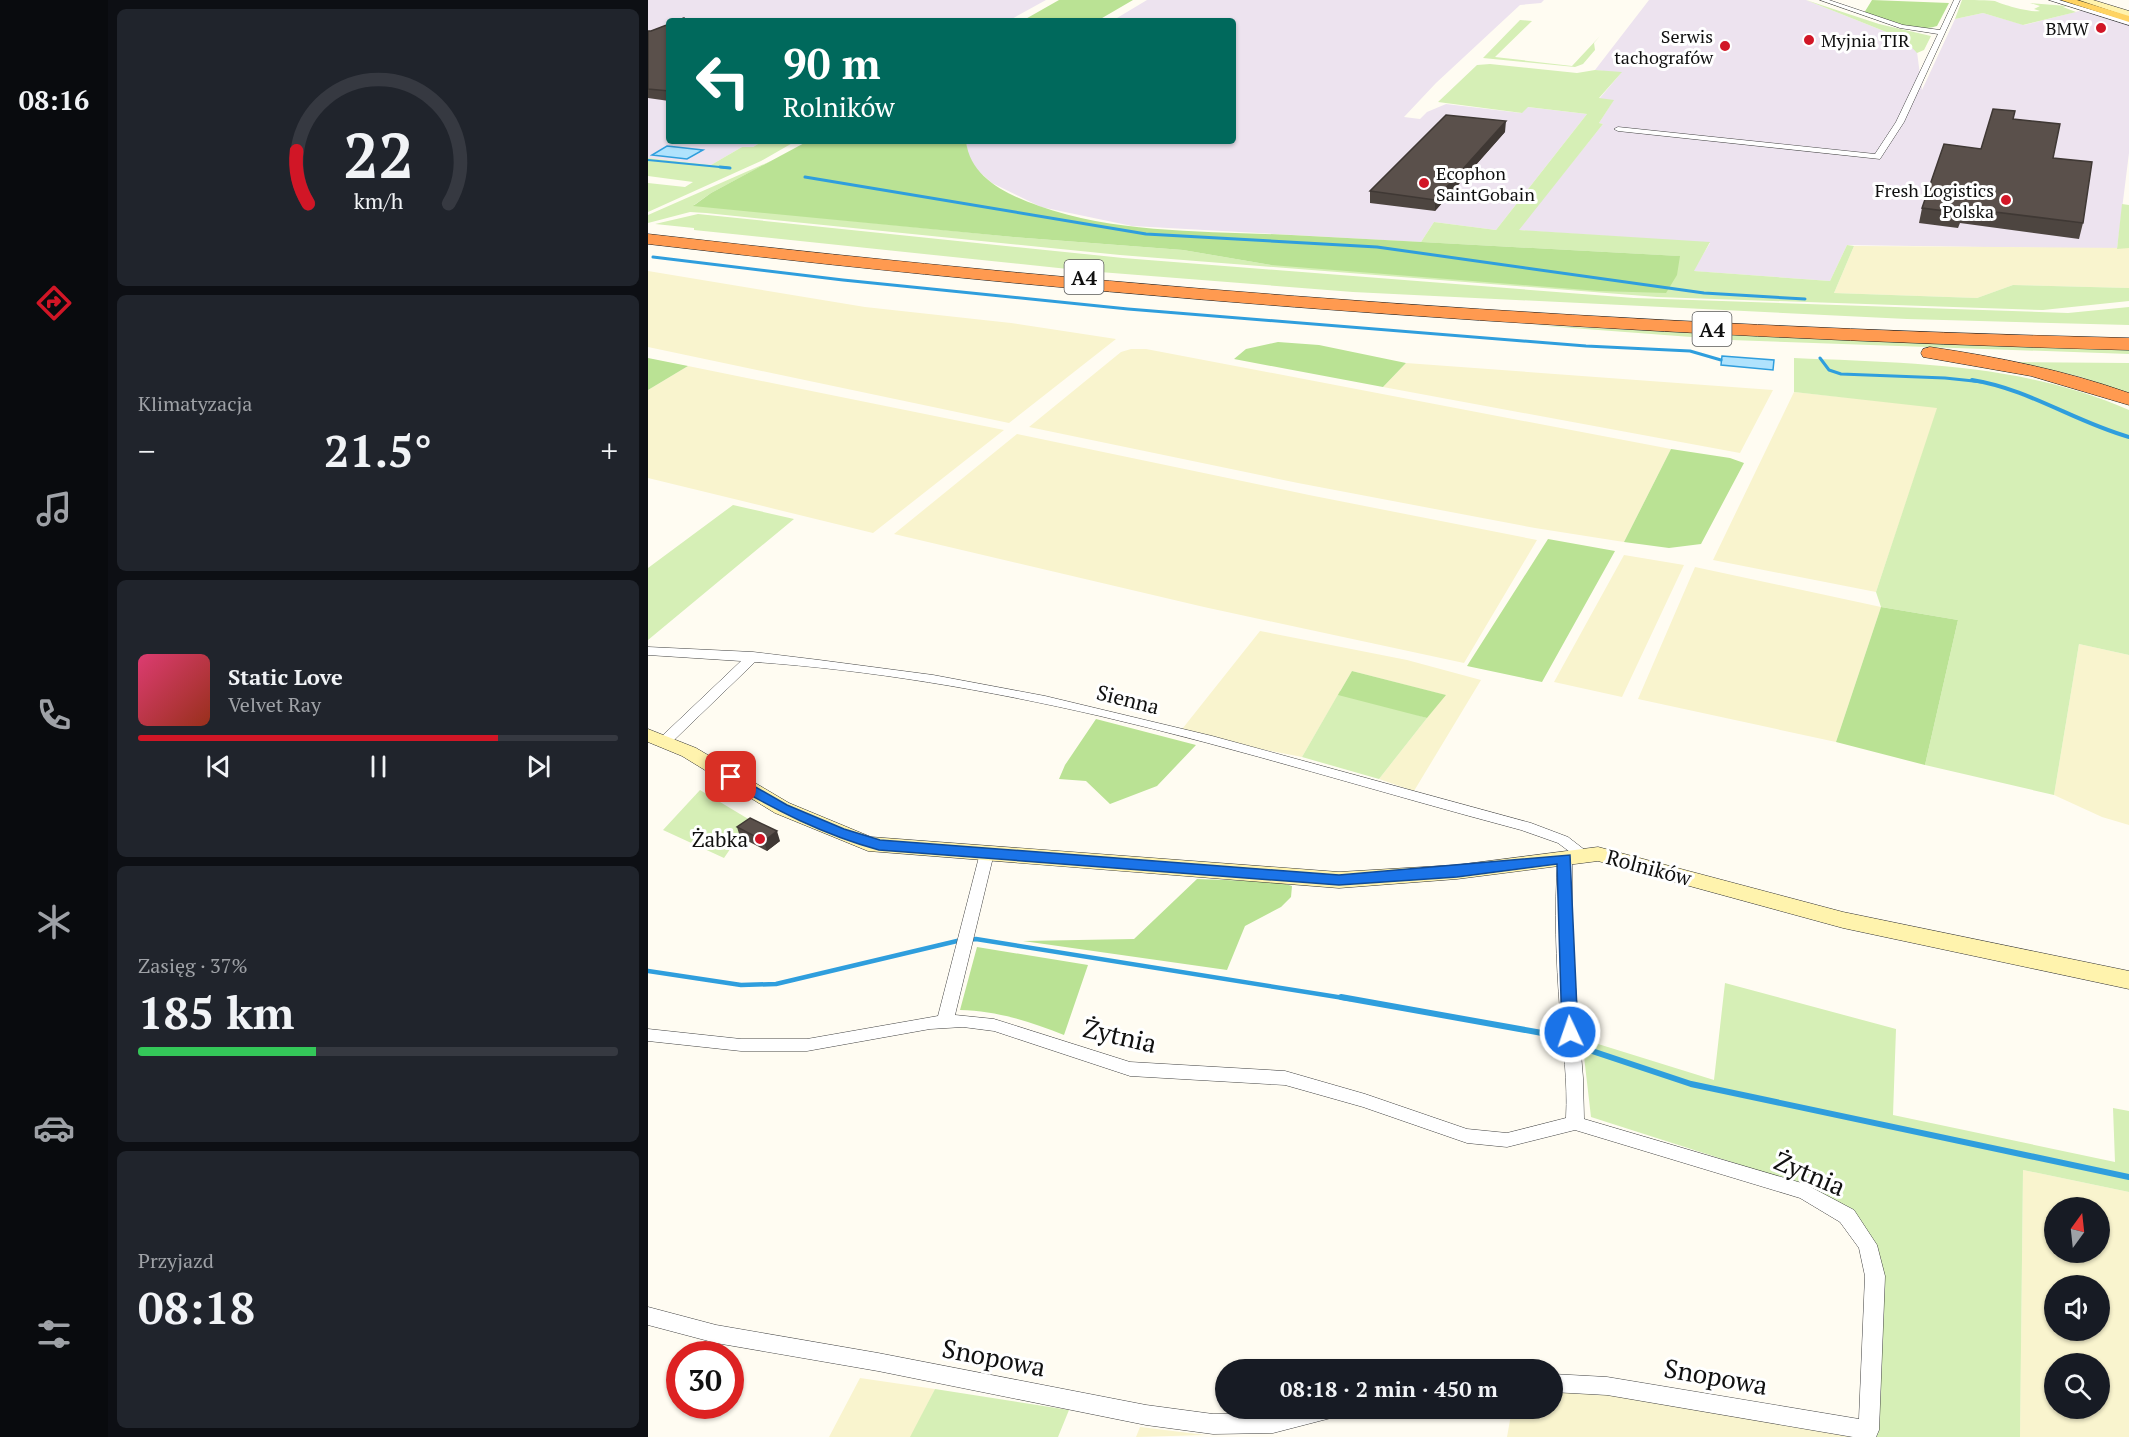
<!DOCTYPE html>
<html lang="pl">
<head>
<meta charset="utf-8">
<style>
  :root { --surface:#171b24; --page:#20242c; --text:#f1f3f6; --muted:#9ea1a6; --line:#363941; --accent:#d11626 }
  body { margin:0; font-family:"PT Serif",serif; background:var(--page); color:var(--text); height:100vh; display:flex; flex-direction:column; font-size:22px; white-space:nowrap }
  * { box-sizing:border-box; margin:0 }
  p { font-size:20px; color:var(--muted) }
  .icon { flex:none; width:33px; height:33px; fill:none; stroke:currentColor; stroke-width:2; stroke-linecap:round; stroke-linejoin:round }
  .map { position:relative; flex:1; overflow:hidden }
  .side { display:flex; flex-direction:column; gap:9px; padding:9px; background:#0d0f14; width:540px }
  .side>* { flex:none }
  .banner { position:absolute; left:18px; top:18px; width:570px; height:126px; border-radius:6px; box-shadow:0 2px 4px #0004; background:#00695c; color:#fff; overflow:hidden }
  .needle { width:39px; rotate:15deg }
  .fabs { position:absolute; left:1396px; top:1197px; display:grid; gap:12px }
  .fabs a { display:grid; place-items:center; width:66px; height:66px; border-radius:50%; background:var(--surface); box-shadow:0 2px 4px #0004; font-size:30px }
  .speed { position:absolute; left:18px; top:1341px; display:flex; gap:12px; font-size:30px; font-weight:700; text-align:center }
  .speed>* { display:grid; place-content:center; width:78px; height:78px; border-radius:50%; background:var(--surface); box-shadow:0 2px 4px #0004; line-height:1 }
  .speed .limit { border:9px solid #d22; background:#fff; color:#111 }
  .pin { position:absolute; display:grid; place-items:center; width:51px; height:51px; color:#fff; margin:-26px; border-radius:12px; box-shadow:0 3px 9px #0006 }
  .me { position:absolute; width:66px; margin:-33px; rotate:357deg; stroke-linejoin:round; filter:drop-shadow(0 0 4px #0008) }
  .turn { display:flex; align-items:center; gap:21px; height:126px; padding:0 18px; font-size:27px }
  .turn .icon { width:78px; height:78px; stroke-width:2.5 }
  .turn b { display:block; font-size:42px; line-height:51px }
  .big { font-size:45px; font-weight:700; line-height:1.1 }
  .side .tile { flex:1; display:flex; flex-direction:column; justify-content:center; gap:9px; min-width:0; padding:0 21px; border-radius:9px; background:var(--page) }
  .side .dial { align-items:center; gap:0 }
  .dial svg { height:156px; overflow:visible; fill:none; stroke:var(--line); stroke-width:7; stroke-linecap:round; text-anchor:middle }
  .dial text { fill:var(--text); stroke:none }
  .song { display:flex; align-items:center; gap:18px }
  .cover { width:72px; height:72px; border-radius:9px; background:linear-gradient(135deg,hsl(340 70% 55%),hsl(10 70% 35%)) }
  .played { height:6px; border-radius:3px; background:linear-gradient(90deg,var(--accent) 75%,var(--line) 75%) }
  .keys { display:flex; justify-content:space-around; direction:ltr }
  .heat { display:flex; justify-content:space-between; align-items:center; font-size:33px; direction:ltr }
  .charge { height:9px; border-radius:4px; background:linear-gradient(90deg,#34c759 37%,var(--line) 0) }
  .trip { position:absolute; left:567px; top:1359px; width:348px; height:60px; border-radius:30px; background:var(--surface); box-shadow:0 2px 4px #0004; font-weight:700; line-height:60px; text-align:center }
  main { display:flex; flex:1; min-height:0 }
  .tab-bar { display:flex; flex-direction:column; width:108px; justify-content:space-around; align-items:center; background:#090b0e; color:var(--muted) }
  .tab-bar .icon { width:42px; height:42px }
  .tab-bar .on { color:var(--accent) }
  .tab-bar b { font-size:27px; color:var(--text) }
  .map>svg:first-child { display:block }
</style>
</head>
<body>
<main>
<nav class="tab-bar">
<b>08:16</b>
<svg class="icon on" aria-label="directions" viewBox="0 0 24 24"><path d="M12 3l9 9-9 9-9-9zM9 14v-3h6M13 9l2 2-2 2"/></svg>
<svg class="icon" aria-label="music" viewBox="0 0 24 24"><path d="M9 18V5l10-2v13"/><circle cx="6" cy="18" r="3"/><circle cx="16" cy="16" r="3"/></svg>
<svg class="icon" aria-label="phone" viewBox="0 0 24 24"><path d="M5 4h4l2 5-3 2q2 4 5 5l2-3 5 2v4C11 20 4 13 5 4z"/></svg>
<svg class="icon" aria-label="climate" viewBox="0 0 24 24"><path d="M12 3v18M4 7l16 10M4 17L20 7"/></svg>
<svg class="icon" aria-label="car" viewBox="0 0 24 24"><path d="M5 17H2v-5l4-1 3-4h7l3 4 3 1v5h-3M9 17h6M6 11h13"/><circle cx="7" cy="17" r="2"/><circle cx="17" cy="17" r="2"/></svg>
<svg class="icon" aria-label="filters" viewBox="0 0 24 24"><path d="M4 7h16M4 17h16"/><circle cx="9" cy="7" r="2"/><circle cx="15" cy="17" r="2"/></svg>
</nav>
<section class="side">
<div class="tile dial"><svg viewBox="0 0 100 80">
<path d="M14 69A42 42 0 1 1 86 69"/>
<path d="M14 69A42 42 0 0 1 8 42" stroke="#d11626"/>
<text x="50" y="56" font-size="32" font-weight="700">22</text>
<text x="50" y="72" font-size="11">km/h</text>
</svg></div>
<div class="tile"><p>Klimatyzacja</p>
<div class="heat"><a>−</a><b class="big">21.5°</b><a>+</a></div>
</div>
<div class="tile">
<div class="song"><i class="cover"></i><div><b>Static Love</b><p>Velvet Ray</p></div></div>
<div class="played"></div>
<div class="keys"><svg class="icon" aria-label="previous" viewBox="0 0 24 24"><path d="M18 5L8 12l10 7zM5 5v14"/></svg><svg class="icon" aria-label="pause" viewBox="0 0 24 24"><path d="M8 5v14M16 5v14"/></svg><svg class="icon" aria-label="next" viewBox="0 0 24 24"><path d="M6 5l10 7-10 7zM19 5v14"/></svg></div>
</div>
<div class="tile"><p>Zasięg · 37%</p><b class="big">185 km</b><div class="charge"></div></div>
<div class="tile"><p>Przyjazd</p><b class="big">08:18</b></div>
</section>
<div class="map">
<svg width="1481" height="1437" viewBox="0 0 1481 1437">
  <rect width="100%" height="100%" fill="#fffcf2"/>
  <path fill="#ede3ef" d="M0 0H398L360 21H21V141H115L105 147H94L63 165 0 158Z
    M499 0H896L893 3 872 5 788 83 756 117 772 119 779 112 798 104 873 113 879 107 939 114 848 230 786 222 773 242 484 226 393 207 344 183 327 168 319 152 318 141H585V21H464Z
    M1001 0H1158L1256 39 1269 52 1274 90 1307 19 1335 13 1376 25 1435 10 1481 24V153L1469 249 1199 245 1182 281 1045 271 1062 243 870 230 955 124 951 123 965 101 951 99 973 73 947 70Z"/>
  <path fill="#f9f4ce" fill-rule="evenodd" d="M1206 246 1481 248V288L1365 285 1329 298 1186 293Z
    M0 271 217 307 363 323 468 339 361 423 0 347Z
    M483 349H498L1023 449 976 542 887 528 650 483 381 427 473 352Z
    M758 363 1125 390 1092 453 735 387Z
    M40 366 356 430 225 533 0 478V390Z
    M1146 392 1290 407 1228 592 1065 560Z
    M369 434 661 495 889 540 816 663 556 607 246 534Z
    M976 555 1036 565 974 697 906 682Z
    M1047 567 1233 607 1188 742 990 699Z
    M612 631 759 660 833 680 766 791 731 779 797 695 704 671 654 757 531 733Z
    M1431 644 1481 655V825L1454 817 1406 795Z
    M1375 1170 1481 1192V1437H1372ZM1407 1208H1452V1252H1407ZM1407 1286H1452V1330H1407ZM1407 1364H1452V1408H1407Z
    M212 1378 287 1389 263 1437H181Z
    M905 1390 981 1395 1216 1437H859L864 1409 904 1408Z
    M492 1427 558 1435 488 1437Z"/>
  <path fill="#d6efb6" d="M1158 0 1231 24 1283 36 1276 50 1269 53 1256 39Z
    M1314 0C1322 0 1341 0 1347 1 1352 4 1383 13 1392 11L1386 9 1392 6 1382 3 1419 6 1415 7 1428 12 1375 25 1335 13 1307 19Z
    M872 20 884 21 847 57 924 66 952 36 946 43 947 50 935 64 927 67 835 58Z
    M842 64 929 73 947 70 974 72 951 98 966 100 951 123 955 124 871 230 1062 242 1046 271 1182 281 1199 245 1206 246 1186 293 1329 298 1365 285 1481 288V301L1395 310 1009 297 472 255 58 213 42 212 0 223V215L123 161 63 193 46 205 365 237 535 250 623 265 1031 256 773 242 786 222 848 230 939 114 880 107 874 113 790 102 829 65Z
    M115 141H148L113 161 0 212V183L37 187 45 182 0 176V158L63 165 94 147H105Z
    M1474 204 1481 205V248L1469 249Z
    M50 214 475 258 986 298 1420 313 1481 307V325L1259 319 705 292 439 271 46 230V228L7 224Z
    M884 325 1152 338 1481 349V354L1083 340Z
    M1146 358C1260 363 1374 363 1481 410V655L1431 644 1406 795 1277 765 1310 620 1233 607 1228 592 1289 408 1146 392Z
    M1370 362 1481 363V394L1433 377Z
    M85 505 146 519 0 640V568Z
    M692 691 779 718 731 779 654 757Z
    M52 790 102 820 76 858 15 830Z
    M1077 983 1248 1029 1245 1115 1467 1162 1465 1108 1481 1111V1192L1375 1170 1372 1437H1229L1235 1277 1228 1245 1159 1186 943 1117 934 1039 1066 1080Z
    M287 1389 421 1410 410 1437H262Z"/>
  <path fill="#bae294" d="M411 0H485L449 21H374Z
    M1224 0 1301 3 1289 26C1266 34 1238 20 1216 13Z
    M160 141H318C322 178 360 195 391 206 470 234 560 231 643 235 772 242 902 249 1032 256L1029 275 1018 293 951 291 623 265 535 250 365 237 45 206 63 193Z
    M630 342 671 345 758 363 735 387 586 359 598 349Z
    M0 358 40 366 0 390Z
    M1023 449 1082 458 1096 463 1053 544 1021 548 976 542Z
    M900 539 967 551 894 682 819 666Z
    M1233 607 1310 620 1277 765 1188 742Z
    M704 671 798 695 779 718 690 695Z
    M448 719 548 745 509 786 462 804 438 781 411 779 417 765Z
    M549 879 631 882 644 886 643 897 633 907 597 926 579 970 375 941 486 939Z
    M329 947 440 965 416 1035C381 1021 349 1011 312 1010Z"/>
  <path fill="#b0e3fd" stroke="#2f9edd" stroke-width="1.5" d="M19 146 55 150 39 159 4 155Z
    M1074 356 1126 360 1125 370 1073 365Z"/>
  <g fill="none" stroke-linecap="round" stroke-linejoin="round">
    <path stroke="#2f9edd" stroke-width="2" d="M0 160 82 168"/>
    <path stroke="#2f9edd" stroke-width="3" d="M72 167 82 168
      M157 177 498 234 729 247 1056 293 1157 299
      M5 257 195 280 480 309 938 346 1042 351 1073 360
      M1172 358 1181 370 1193 374 1297 378 1335 382"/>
    <path stroke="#2f9edd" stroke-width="4" d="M1324 380C1381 389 1427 422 1481 437"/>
    <path stroke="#2f9edd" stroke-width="4.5" d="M0 971 93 985 128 984 309 941 328 939 702 999"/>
    <path stroke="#2f9edd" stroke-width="6" d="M693 997 894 1033 907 1038
      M929 1046 1043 1084 1481 1177"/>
    <g stroke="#434343" stroke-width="1">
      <path id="street" d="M1172 0H1181L1255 25 1292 30 1306 0H1312L1256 122 1232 159 970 131 966 129 970 127 1227 154 1248 122 1290 34 1252 28Z
        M1401 0H1411L1481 21V25Z
        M0 647 105 652 171 660 285 675 397 696 564 736 883 823 920 837 942 854 940 858H930L910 843 873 830C733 793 594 749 452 716 339 690 223 670 107 662L23 743 18 744 11 740 13 737 93 661 0 655Z
        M339 848 344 849 346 853 307 1015 346 1019 482 1062 637 1071 717 1094 819 1129 859 1133 918 1118C920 1082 915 1047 912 1011 908 960 906 909 910 858L912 854H922L924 858V945L935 1078 936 1119 1157 1184 1206 1210 1229 1245 1237 1276 1231 1430 1228 1437H1205L959 1395 904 1392V1374L959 1377 1211 1419 1217 1276 1211 1248 1192 1222 1152 1198 927 1130 859 1147 819 1143 715 1107 637 1085 482 1076 346 1031 315 1027 282 1029 159 1051H93L0 1041V1029L93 1039H159L290 1016 332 853 334 849Z
        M0 1307 68 1325 230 1353 498 1405 565 1414 625 1413 644 1408H693L690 1415 683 1418 625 1433 565 1434 498 1425 230 1371 68 1343 0 1325Z"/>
    </g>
    <g stroke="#323232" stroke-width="1">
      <path id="secondary" d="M1431 0H1445L1481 11V17Z
        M0 729 48 748 141 803 223 837 691 872 809 865 950 847 1195 912 1481 971V989L1195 928 950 861 809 879 691 888 220 851 127 813 34 756 0 742Z"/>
    </g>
    <g stroke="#212121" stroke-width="2">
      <path id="primary" d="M1413 0H1429L1481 16V22Z"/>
    </g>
    <g stroke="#212121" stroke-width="1">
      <path id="highway" d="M0 234C492 291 985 326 1481 338V350C985 337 492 302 0 244Z
        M1282 347C1350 357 1416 370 1481 393V405L1383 376 1275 357 1273 353 1275 349Z"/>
    </g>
    <use href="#street" fill="#fff" fill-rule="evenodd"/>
    <use href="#secondary" fill="#fff3ad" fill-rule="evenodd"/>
    <use href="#primary" fill="#ffd362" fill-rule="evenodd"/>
    <use href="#highway" fill="#ff9a50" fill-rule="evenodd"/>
  </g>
  <path fill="#4d4540" d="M21 24V101L0 98V31H3Z
    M1365 119 1405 158 1435 223 1431 239 1312 223 1310 228 1271 223 1274 208 1333 149Z
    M857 132 787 211 722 203V191Z
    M89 827 132 841 119 851 92 837Z"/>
  <path fill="#3f3834" d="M858 121 857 132 787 211V200Z
    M129 831 132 841 119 851 116 841Z"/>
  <path fill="#5a504b" stroke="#3f3834" stroke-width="1.5" d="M36 18 38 21H28Z
    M21 24V91L0 89V31H3Z
    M1345 109 1367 111 1365 119 1412 124 1405 158 1444 162 1435 223 1315 208 1313 213 1274 208 1296 144 1333 149Z
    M798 115 858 121 787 200 722 191Z
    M102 818 129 831 116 841 89 827Z"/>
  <path fill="#1a73e8" stroke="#114b97" stroke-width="1.5" d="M83 773 139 805 196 829 232 840 691 875 922 855 930 1032 928 1036H916L914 1032 909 864 809 877 691 885 231 850C176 835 127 810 78 781V774Z"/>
  <g fill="#d11626" stroke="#fff" stroke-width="2">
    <circle cx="1453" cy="28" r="6"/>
    <circle cx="1161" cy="40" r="6"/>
    <circle cx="1077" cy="46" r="6"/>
    <circle cx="776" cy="183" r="6"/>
    <circle cx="1358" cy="200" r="6"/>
    <circle cx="112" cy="839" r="6"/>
  </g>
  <g text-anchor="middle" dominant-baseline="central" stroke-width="6" stroke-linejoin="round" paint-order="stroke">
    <g font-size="18" fill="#101010" stroke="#fff" text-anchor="end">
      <text x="1441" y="28">BMW</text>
      <text x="1065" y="36">Serwis<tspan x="1065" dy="21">tachografów</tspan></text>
      <text x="1173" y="40" text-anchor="start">Myjnia TIR</text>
      <text x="788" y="173" text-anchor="start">Ecophon<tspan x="788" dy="21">SaintGobain</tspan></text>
      <text x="1346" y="190">Fresh Logistics<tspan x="1346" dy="21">Polska</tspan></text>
    </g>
    <g fill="#fff" stroke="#585858" stroke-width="1.5">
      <rect x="416.5" y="260" width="39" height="34" rx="4.5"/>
      <rect x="1044.5" y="312" width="39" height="34" rx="4.5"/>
    </g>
    <g font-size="20" font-weight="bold" fill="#101010">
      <text x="436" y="277">A4</text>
      <text x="1064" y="329">A4</text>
    </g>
    <g font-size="21" fill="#101010" stroke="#fff">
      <text transform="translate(480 699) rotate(14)">Sienna</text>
      <text transform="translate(1001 867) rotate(15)">Rolników</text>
    </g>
    <g font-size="21" fill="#101010" stroke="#fff" text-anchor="end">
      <text x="100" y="839">Żabka</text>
    </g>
    <g font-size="26" fill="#101010" stroke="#fff">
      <text transform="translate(472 1035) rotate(13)">Żytnia</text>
      <text transform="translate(1162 1173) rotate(23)">Żytnia</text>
      <text transform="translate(346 1357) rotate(11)">Snopowa</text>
      <text transform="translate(1068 1376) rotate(10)">Snopowa</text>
    </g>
  </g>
</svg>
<div class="fabs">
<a><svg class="needle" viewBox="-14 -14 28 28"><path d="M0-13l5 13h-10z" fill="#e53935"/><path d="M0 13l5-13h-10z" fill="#9ea1a6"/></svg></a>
<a><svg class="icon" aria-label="sound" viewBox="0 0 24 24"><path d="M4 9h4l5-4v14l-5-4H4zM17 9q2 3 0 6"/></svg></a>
<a><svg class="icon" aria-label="search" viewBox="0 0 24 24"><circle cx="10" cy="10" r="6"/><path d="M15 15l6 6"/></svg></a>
</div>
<div class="speed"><div class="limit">30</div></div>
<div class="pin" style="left:83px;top:777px;background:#d93025"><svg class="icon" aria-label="arrive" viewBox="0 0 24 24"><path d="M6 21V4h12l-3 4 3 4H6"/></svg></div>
<svg class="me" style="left:922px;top:1032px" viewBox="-20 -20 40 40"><circle r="17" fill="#1a73e8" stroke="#fff" stroke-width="3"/><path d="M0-11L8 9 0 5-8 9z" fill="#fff"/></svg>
<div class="trip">08:18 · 2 min · 450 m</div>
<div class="banner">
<div class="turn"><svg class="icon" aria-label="left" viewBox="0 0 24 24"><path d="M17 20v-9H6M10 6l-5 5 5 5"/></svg><div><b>90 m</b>Rolników</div></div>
</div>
</div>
</main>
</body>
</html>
